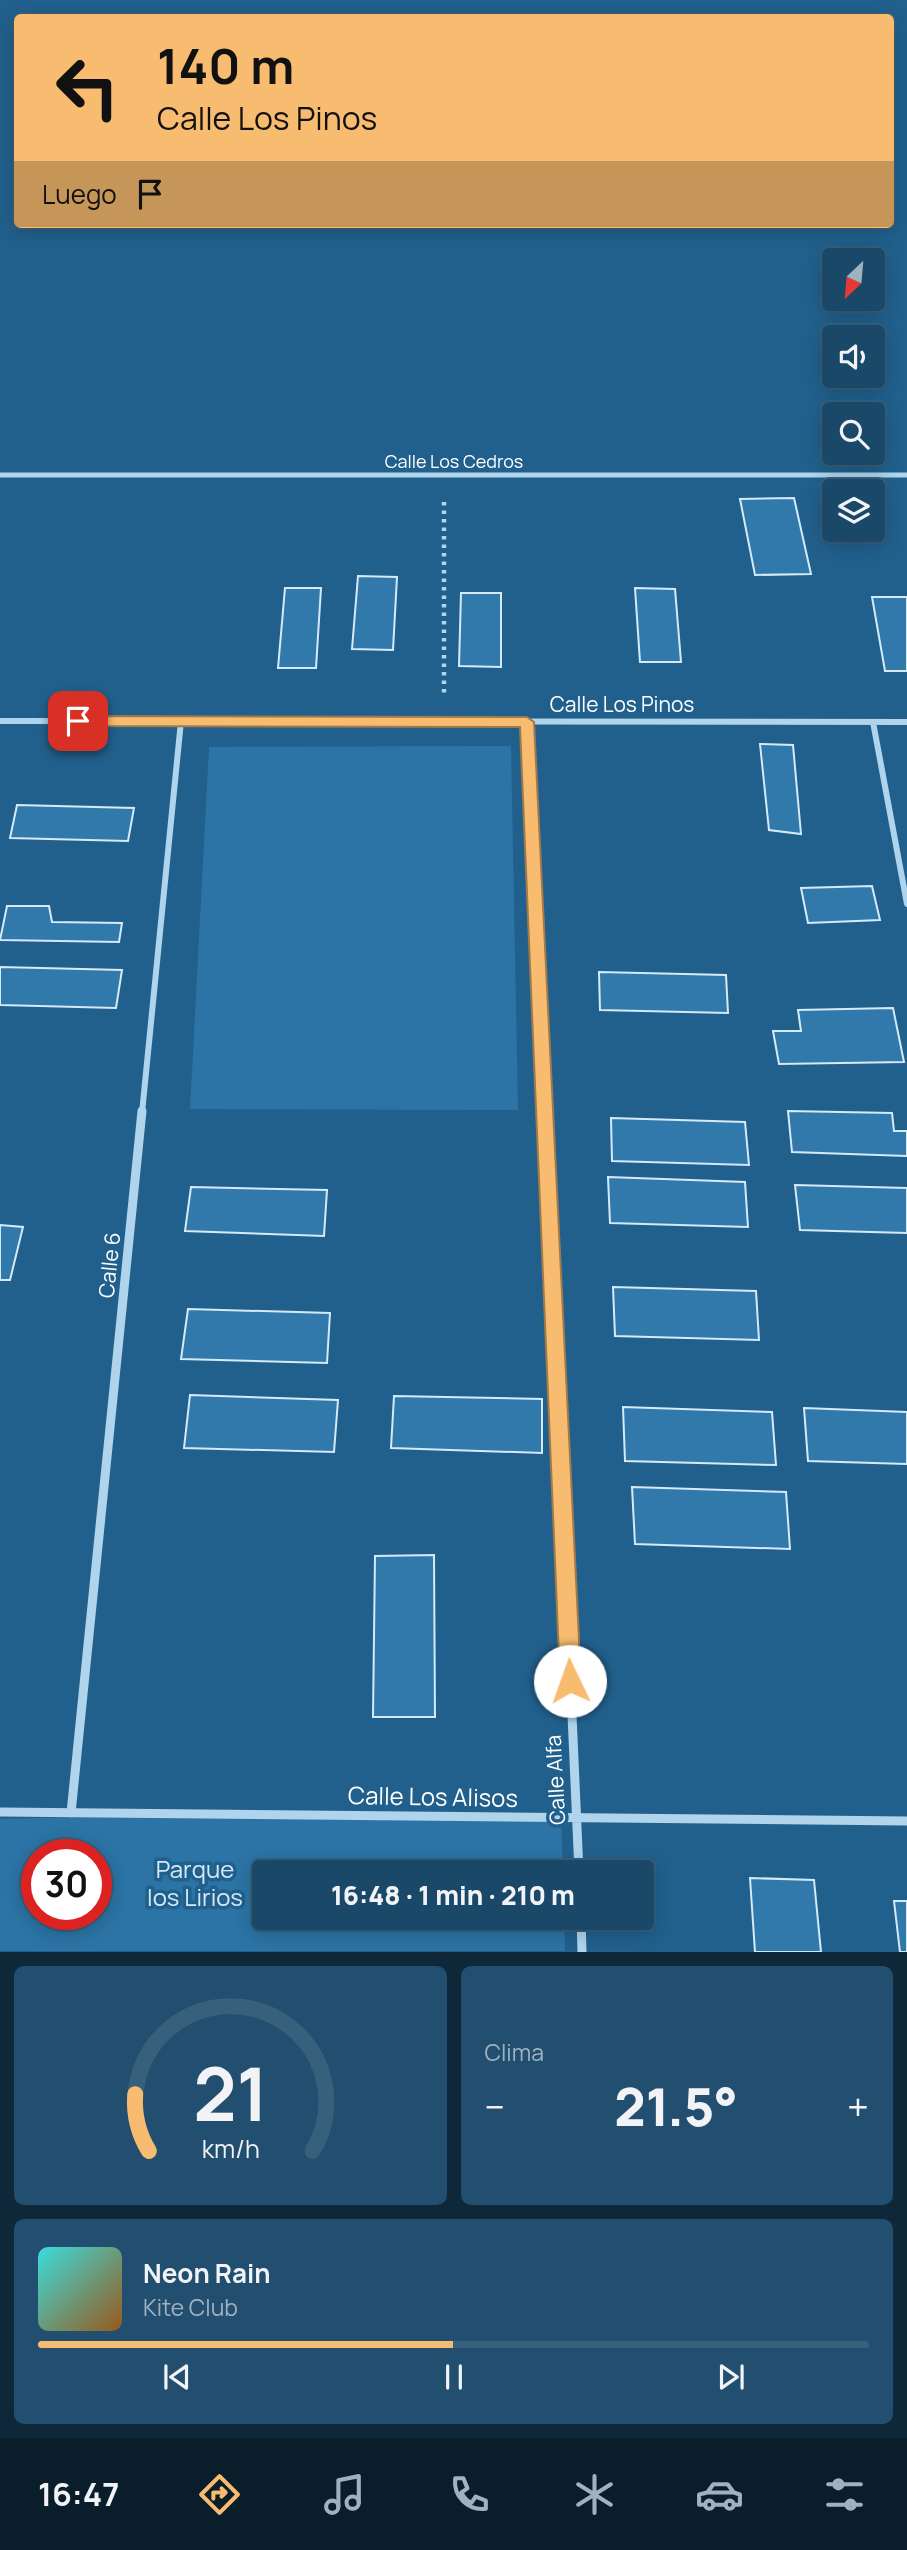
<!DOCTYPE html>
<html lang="es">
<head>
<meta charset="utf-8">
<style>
  :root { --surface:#194869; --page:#224f6f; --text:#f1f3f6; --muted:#9fb2c0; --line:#37607d; --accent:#f8bc70 }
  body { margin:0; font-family:Manrope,sans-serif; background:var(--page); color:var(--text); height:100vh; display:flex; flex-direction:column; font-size:26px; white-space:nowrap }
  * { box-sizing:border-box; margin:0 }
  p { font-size:23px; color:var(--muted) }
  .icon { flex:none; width:38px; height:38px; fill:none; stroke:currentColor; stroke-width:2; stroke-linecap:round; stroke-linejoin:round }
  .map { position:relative; height:1952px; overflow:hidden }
  .details { display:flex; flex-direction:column; gap:14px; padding:14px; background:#0e283a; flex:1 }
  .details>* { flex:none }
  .hud { position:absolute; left:14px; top:14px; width:880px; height:214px; border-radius:7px; box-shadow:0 4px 18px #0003,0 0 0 2px var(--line); background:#f8bc70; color:#111; overflow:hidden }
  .needle { width:46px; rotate:206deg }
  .tools { position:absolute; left:822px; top:248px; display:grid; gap:14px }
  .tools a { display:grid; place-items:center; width:63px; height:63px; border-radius:7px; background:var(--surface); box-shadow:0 4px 18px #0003,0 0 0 2px var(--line); font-size:35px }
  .speed { position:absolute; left:21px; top:1839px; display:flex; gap:14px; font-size:35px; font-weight:700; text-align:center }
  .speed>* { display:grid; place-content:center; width:91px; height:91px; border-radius:50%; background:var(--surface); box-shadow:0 4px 18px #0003,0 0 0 2px var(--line); line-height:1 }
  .speed .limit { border:10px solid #d22; background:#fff; color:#111 }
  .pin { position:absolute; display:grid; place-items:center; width:60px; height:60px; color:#fff; margin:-30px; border-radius:14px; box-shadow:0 4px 10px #0006 }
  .me { position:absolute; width:77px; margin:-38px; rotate:357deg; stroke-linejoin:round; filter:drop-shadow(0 0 5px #0008) }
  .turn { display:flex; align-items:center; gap:24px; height:147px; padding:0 28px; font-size:32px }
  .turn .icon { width:91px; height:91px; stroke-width:2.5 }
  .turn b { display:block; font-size:49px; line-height:60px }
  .then { display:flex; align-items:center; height:66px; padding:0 28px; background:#0003; gap:14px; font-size:26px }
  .big { font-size:52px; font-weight:800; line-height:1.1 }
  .details .widget { flex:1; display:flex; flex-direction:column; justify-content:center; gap:10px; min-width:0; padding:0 24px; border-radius:10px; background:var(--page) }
  .details .dial { align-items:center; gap:0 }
  .dial svg { height:182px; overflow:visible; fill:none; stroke:var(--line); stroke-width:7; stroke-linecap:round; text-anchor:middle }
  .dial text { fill:var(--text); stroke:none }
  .song { display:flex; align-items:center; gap:21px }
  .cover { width:84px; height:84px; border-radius:10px; background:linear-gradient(135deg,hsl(180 70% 55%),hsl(30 70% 35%)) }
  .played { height:7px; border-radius:4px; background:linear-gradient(90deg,var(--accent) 50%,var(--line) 50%) }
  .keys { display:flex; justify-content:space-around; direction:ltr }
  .heat { display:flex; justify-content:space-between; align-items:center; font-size:38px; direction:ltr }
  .details .tiles { flex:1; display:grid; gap:14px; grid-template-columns:1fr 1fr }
  .widget:last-child { grid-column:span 2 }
  .trip { position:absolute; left:252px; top:1860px; width:402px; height:70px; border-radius:7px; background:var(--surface); box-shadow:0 4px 18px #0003,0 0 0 2px var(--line); font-weight:800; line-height:70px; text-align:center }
  .dock { display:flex; height:112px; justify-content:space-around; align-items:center; background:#0a1d2a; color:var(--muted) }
  .dock .icon { width:49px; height:49px }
  .dock .active { color:var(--accent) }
  .dock b { font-size:32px; color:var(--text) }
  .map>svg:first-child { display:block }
</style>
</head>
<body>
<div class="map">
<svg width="907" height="1952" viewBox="0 0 907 1952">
  <rect width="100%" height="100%" fill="#21608c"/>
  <path fill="#2b74a5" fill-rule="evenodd" d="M511 746 518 1110 190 1109 209 747Z
    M286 1811 561 1814 563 1872H264V1918H564L565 1951H0V1819ZM37 1855H96V1914H37Z"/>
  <path fill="#3179aa" stroke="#d4eaf8" stroke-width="2" d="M794 498 811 574 755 575 740 499Z
    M358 576 397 577 393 650 352 649Z
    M285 588H321L316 668H278Z
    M635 588 675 589 681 662H640Z
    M461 593H501V667L459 666Z
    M872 597H907V671H885Z
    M760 744 793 745 801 834 769 830Z
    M17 805 134 808 128 841 10 838Z
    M872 886 880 920 808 923 801 888Z
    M7 906H49L52 922 122 923 119 942 0 940Z
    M0 967 122 970 116 1008 0 1005Z
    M599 972 726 975 728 1013 600 1010Z
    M893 1008 904 1062 779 1064 773 1031H801L798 1010Z
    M788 1111 892 1113 894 1131H907V1156L792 1152Z
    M611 1118 745 1122 749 1165 612 1161Z
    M608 1177 745 1182 748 1227 610 1223Z
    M795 1185 907 1188V1233L800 1230Z
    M191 1187 327 1190 324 1236 185 1231Z
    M0 1225 23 1227 10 1280H0Z
    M613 1287 756 1291 759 1340 615 1336Z
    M188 1309 330 1313 327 1363 181 1359Z
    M190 1395 338 1400 334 1452 184 1448Z
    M394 1396 542 1399V1453L391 1448Z
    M623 1407 772 1412 776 1465 625 1461Z
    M804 1408 907 1412V1464L808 1461Z
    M632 1487 786 1492 790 1549 635 1544Z
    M434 1555 435 1717H373L375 1556Z
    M750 1878 814 1880 821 1952H755Z
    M894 1901H907V1952H900Z"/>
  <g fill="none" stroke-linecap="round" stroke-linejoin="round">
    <path stroke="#afd4ec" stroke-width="4.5" stroke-dasharray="3.5 5" stroke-linecap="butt" d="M444 502V693"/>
    <path stroke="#afd4ec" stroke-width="5" d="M0 475H907"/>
    <path stroke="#afd4ec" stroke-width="6" d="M0 721 907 722
      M527 722 545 1113
      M873 722 907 904
      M142 1113 181 721"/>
    <path stroke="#afd4ec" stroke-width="9" d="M545 1111 579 1872
      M0 1812 907 1821
      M71 1813 142 1111
      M581 1918 582 1952"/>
  </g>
  <path fill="#f8bc70" stroke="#a17a49" stroke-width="2" d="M78 716 527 717 534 722 581 1681 578 1688 570 1691 563 1688 560 1681 520 727 78 726 71 721Z"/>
  <g text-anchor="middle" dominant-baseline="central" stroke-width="7" stroke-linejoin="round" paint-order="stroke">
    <g font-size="18" fill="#fff" stroke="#21608c">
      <text x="454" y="461">Calle Los Cedros</text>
    </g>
    <g font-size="21" fill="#fff" stroke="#21608c">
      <text x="622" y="704">Calle Los Pinos</text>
      <text transform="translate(109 1265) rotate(-84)">Calle 6</text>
      <text transform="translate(555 1780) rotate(-93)">Calle Alfa</text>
    </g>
    <g font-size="24" fill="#fff" stroke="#21608c">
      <text transform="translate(433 1796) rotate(1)">Calle Los Alisos</text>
    </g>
    <g font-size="24" fill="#d4eaf8" stroke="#21608c">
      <text x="195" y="1868">Parque<tspan x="195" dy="28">los Lirios</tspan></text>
    </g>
  </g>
</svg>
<div class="tools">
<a><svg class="needle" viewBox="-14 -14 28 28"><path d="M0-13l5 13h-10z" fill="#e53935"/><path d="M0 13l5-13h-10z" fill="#9fb2c0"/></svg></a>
<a><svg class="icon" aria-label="sound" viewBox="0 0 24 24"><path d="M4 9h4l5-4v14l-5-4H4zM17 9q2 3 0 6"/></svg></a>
<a><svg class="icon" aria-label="search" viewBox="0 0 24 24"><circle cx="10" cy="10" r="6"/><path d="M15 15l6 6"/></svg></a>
<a><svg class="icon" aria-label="layers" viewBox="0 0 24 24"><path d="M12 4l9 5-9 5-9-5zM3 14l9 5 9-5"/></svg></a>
</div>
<div class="speed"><div class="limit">30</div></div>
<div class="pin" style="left:78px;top:721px;background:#d93025"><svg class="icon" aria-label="arrive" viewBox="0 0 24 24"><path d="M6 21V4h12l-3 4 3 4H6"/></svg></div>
<svg class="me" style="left:570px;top:1681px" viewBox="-20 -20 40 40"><circle r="19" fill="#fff"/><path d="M0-13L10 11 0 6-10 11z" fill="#f8bc70"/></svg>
<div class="trip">16:48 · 1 min · 210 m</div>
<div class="hud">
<div class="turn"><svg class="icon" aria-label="left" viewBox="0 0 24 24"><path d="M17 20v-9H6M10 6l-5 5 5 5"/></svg><div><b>140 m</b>Calle Los Pinos</div></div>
<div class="then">Luego<svg class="icon" aria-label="arrive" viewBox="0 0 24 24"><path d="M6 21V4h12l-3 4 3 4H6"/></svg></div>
</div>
</div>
<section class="details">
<div class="tiles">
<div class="widget dial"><svg viewBox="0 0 100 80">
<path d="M14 69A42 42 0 1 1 86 69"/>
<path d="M14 69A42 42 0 0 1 8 44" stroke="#f8bc70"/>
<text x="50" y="56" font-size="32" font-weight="700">21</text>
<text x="50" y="72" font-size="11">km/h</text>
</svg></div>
<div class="widget"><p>Clima</p>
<div class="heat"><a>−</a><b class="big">21.5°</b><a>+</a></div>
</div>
<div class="widget">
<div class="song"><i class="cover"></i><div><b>Neon Rain</b><p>Kite Club</p></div></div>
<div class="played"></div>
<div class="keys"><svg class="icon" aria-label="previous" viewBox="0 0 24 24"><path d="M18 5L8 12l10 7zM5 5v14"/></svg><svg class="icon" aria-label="pause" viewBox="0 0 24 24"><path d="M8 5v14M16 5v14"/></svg><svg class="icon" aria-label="next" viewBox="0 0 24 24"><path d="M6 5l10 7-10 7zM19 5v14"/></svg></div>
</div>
</div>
</section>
<nav class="dock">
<b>16:47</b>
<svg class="icon active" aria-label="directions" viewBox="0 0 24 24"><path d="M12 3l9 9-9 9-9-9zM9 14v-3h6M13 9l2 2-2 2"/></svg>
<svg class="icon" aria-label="music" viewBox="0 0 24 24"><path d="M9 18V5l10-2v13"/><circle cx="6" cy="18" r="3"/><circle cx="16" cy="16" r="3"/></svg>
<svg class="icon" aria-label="phone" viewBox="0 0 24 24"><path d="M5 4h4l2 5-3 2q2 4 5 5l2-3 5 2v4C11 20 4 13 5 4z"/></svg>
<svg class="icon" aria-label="climate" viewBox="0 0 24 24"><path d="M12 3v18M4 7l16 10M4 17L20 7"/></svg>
<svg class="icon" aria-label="car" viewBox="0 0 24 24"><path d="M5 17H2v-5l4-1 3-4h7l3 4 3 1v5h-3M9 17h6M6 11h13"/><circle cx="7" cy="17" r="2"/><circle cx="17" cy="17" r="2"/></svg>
<svg class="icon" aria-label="filters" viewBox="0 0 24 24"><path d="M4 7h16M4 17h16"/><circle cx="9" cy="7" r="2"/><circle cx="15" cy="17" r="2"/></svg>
</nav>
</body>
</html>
